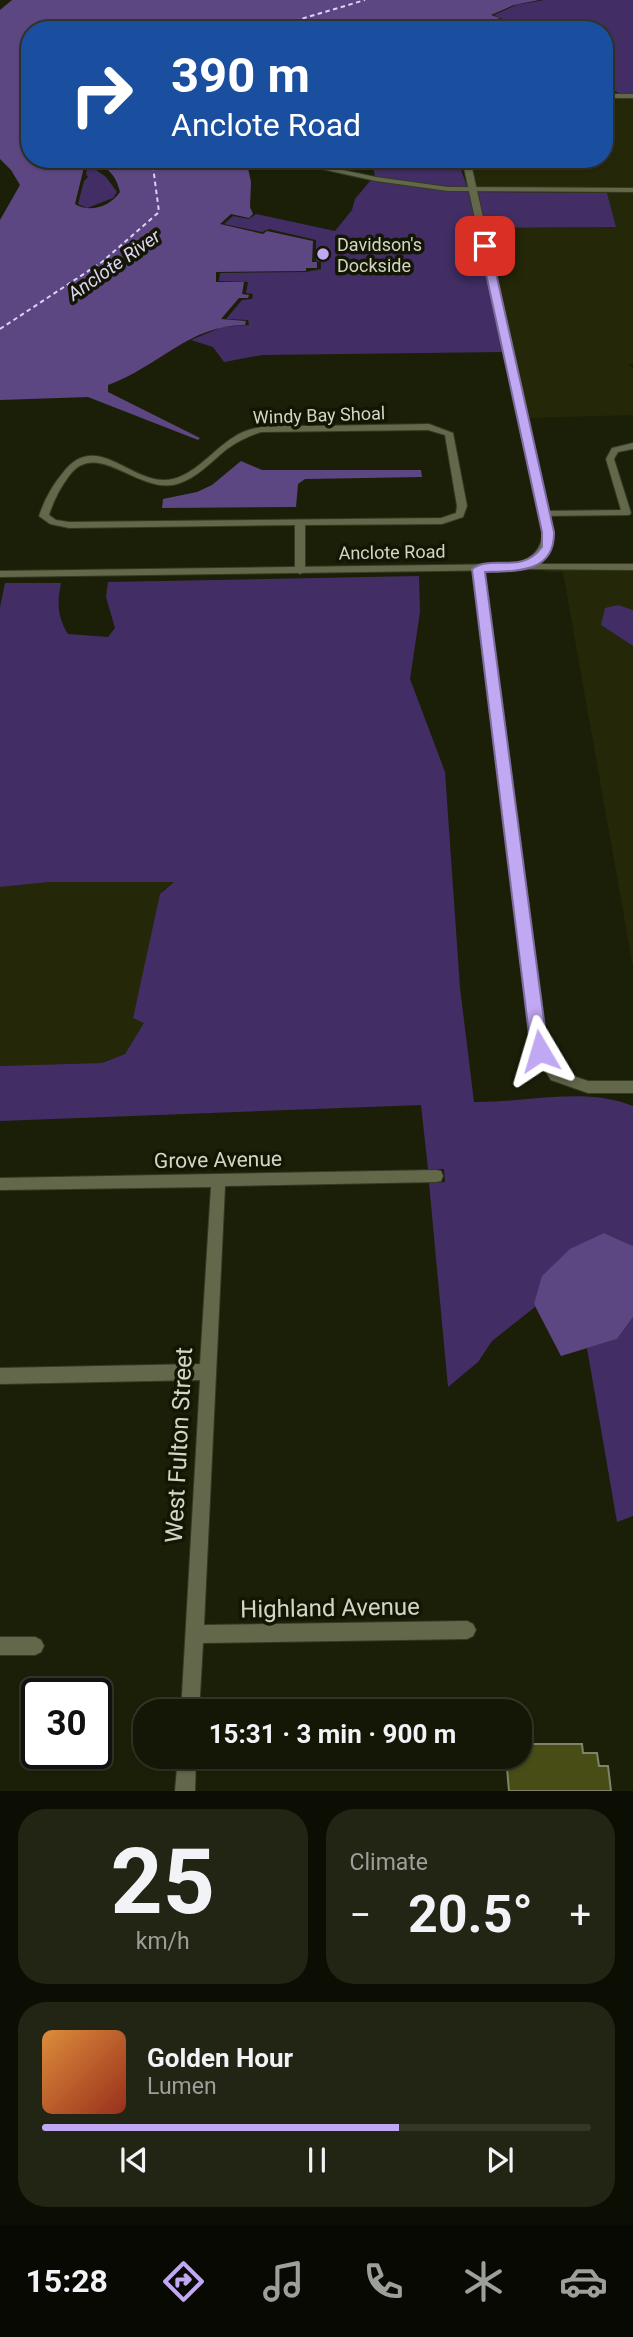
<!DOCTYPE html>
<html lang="en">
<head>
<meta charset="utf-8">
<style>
  :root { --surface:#151706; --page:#222414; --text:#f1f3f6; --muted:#9d9f9b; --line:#343628; --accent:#c1a8f3 }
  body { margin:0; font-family:Roboto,sans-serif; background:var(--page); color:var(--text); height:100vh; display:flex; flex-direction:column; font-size:26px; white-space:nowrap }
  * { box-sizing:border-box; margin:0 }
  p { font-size:23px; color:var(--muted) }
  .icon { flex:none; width:38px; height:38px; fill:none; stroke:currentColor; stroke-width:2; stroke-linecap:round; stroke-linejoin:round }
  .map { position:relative; height:1791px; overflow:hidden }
  .details { display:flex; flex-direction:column; gap:18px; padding:18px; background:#0c0d03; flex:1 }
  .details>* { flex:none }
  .top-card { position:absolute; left:21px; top:21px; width:592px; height:147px; border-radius:28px; box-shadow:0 2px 5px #0004,0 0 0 2px var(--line); background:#1a4fa0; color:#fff; overflow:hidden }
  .speed { position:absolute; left:21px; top:1678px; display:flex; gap:14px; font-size:35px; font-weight:700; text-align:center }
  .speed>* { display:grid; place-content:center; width:91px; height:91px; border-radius:50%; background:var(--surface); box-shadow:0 2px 5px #0004,0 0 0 2px var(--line); line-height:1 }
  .speed .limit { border:4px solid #111; border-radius:10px; background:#fff; color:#111 }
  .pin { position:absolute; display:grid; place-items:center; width:60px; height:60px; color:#fff; margin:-30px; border-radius:14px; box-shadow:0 4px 10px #0006 }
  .me { position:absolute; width:77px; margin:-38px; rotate:353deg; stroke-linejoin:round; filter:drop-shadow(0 0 5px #0008) }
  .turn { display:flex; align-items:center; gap:24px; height:147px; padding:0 35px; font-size:32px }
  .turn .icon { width:91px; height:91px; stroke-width:2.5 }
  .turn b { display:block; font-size:49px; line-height:60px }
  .big { font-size:52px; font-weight:700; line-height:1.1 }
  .details .tile { flex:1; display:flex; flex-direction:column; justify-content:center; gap:10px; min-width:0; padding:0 24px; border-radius:28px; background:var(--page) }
  .details .dial { align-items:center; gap:0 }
  .dial b { font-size:91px; line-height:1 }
  .song { display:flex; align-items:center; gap:21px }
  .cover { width:84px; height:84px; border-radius:10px; background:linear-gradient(135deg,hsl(30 70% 55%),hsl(10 70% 35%)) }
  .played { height:7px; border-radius:4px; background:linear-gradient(90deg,var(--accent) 65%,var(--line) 65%) }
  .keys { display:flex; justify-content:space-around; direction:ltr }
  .heat { display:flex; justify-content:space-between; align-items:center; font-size:38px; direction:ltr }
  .details .tiles { flex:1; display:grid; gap:18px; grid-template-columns:1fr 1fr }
  .tile:last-child { grid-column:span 2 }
  .trip { position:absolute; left:133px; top:1699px; width:399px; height:70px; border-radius:28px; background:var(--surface); box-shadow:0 2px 5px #0004,0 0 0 2px var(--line); font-weight:700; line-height:70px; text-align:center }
  .dock { display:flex; height:112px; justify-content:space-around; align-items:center; background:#080902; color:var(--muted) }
  .dock .icon { width:49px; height:49px }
  .dock .active { color:var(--accent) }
  .dock b { font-size:32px; color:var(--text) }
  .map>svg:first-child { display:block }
</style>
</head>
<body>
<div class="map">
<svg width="633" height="1791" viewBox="0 0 633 1791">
  <rect width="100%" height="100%" fill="#1c1f08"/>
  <path fill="#242808" d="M604 97H633V188L477 189 470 159H604Z
    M633 191V364H628L633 368V415L529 418 485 228 616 227 607 193 477 192Z
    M547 570H633V610L618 605 601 625 633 646V967L563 572H542Z
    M176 881 163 890 133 1017 145 1022 125 1054 102 1063 0 1066V887L49 882Z"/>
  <path fill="#422e64" d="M544 0H633V95H623L604 86V30H470L502 19 494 15 516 5Z
    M379 159H457L468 189 375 178 373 164Z
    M88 164 106 177 117 192 113 198 87 208 78 204 84 181 88 177 86 174Z
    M371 180 469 192 503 352 262 355 224 362 213 347 191 340 222 327 249 325 248 320 226 319 242 300 252 299 253 294 246 293 248 282 219 281 220 273 306 272 321 269V262L316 261V240L269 229 262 232 224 224 233 216 249 219 256 214 335 231 352 210 355 199Z
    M477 192 607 193 616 227 485 228Z
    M419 576 420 612 410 679 445 772 460 988 474 1102C527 1103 583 1086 633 1106V1246L604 1233 534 1303 535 1307 492 1341 478 1362 448 1387 429 1183 445 1182 444 1169H428L421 1105 0 1121V1066L102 1063 125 1054 144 1023 133 1018 160 894 174 882H49L0 887V607L5 583H61C57 603 57 616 68 634L108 637 115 628 106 597 108 582Z
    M618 605 633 610V646L601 625 605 608Z
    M633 1317V1516L617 1522 587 1348 617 1339Z"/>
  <path fill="#5d4783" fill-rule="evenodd" d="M12 0H539L514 5 491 15 500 18 466 30H30V159H246L251 182 250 207 253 214 249 218 231 214 220 224 263 234 267 231 313 241 312 262H317V268H306V271L216 272V282H244L242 294 249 295 248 298H239L221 319 246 321 245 325C189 325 160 366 108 385V392L200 438 198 440 88 397 0 400V220L20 185 11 170 0 159V10ZM91 161C108 167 116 175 120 192 110 207 90 213 75 204L85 163Z
    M241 461 262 470H421L422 477 305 479 298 484 296 507 162 508 163 499 197 492 212 485Z
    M604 1233 633 1246V1317L617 1339 561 1356 534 1304 542 1276 570 1249Z"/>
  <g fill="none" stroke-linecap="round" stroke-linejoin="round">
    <path stroke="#ddd2f7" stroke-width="2" stroke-dasharray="4.5 3.5" stroke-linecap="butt" d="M264 30 365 0
      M0 329 102 262 159 212 152 159"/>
  </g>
  <path fill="#474d15" stroke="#7f8469" stroke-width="2" d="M520 1744H582L583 1753H597L599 1766H608L611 1791H509L506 1757H520Z"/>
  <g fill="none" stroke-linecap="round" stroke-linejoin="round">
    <g stroke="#363923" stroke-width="2">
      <path id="minor" d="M276 159H290L376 177 448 187 633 188V192L448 191 376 181Z
        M429 424 453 433 467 506 463 517 442 524 305 525V571L300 574 295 571V525L69 528 50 524 39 516C44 501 52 486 62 474 97 426 133 489 173 479 200 472 218 443 243 432 264 423 289 426 312 426 351 425 390 425 429 424ZM428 430 445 435 457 506 456 513 441 518 69 522 56 520 49 515C53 502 60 488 69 476 96 439 135 491 173 485 194 481 211 462 227 449 238 441 249 436 261 432Z
        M633 443V449L618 452 614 459 631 513 629 515 541 516V512L544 511 621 510 606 459 612 448Z
        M519 564H633V570L516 569V565Z
        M478 566 483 569 547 1050 561 1072 588 1081H633V1093H588L551 1080 533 1051 473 569Z
        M436 1170 441 1171 443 1176 441 1181 436 1182 225 1186 204 1625 467 1621 473 1624 476 1630 473 1636 467 1639 203 1643 199 1712H181L200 1380 0 1384V1368L200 1364 211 1187 0 1190V1178Z
        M0 1637H35L41 1640 44 1646 41 1652 35 1655H0Z
        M178 1757H196L195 1791H175Z"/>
    </g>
    <g stroke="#363923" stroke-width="2">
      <path id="tertiary" d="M604 94H633V98H604Z
        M462 159H470L553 532C552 554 539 564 519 570L0 577V571L517 564C533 557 541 550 543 532Z"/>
    </g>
    <use href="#minor" fill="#63684b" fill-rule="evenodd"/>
    <use href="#tertiary" fill="#63684b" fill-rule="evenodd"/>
  </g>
  <path fill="#c1a8f3" stroke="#7d6d9e" stroke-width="2" d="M485 243 490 246 554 532C555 573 517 571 485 572L548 1051 546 1056 540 1058 533 1056 531 1051 472 569C491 554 522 575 542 547V532L480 246Z"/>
  <circle fill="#c1a8f3" stroke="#131602" stroke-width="2.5" cx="323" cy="254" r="7"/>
  <g text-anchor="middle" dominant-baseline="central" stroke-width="7" stroke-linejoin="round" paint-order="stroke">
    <g font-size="18" fill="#d3d6c7" stroke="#131602" text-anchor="start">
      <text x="337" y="244">Davidson's<tspan x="337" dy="21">Dockside</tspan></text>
    </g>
    <g font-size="18" fill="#d3d6c7" stroke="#131602">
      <text transform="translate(319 415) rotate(-2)">Windy Bay Shoal</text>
      <text transform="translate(392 552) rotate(-1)">Anclote Road</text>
    </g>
    <g font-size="19" font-style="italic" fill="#ddd2f7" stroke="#131602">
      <text transform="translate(114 265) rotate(-35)">Anclote River</text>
    </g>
    <g font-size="21" fill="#d3d6c7" stroke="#131602">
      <text transform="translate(218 1160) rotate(-1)">Grove Avenue</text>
    </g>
    <g font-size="24" fill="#d3d6c7" stroke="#131602">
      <text transform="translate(179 1445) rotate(-87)">West Fulton Street</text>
      <text transform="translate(330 1608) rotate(-1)">Highland Avenue</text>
    </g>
  </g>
</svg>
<div class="speed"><div class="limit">30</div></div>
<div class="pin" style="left:485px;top:246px;background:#d93025"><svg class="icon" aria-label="arrive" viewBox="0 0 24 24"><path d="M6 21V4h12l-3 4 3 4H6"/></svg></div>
<svg class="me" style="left:540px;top:1051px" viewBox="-20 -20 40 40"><path d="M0-17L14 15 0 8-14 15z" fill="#c1a8f3" stroke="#fff" stroke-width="4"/></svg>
<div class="trip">15:31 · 3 min · 900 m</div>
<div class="top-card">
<div class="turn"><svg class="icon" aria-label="right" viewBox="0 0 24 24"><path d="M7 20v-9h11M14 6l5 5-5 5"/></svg><div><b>390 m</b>Anclote Road</div></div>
</div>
</div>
<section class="details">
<div class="tiles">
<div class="tile dial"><b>25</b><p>km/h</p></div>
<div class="tile"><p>Climate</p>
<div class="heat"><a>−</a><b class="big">20.5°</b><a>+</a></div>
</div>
<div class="tile">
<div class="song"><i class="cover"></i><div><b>Golden Hour</b><p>Lumen</p></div></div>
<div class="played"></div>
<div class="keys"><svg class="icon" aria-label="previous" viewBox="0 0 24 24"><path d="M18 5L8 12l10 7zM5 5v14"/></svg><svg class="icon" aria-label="pause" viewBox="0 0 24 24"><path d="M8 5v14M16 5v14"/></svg><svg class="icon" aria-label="next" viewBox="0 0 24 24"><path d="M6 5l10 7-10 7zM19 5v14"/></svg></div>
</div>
</div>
</section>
<nav class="dock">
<b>15:28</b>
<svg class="icon active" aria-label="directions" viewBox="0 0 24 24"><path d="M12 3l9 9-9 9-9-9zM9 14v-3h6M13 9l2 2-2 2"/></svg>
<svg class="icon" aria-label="music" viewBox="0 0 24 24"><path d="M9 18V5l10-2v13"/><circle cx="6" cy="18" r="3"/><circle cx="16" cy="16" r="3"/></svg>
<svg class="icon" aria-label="phone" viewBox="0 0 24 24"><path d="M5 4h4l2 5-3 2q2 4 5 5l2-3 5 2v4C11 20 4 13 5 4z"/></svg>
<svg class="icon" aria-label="climate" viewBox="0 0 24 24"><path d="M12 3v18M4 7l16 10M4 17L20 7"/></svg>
<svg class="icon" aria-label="car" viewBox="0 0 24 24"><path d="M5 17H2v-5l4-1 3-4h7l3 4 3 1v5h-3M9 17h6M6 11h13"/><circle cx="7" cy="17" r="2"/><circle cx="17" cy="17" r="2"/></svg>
</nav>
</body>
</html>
